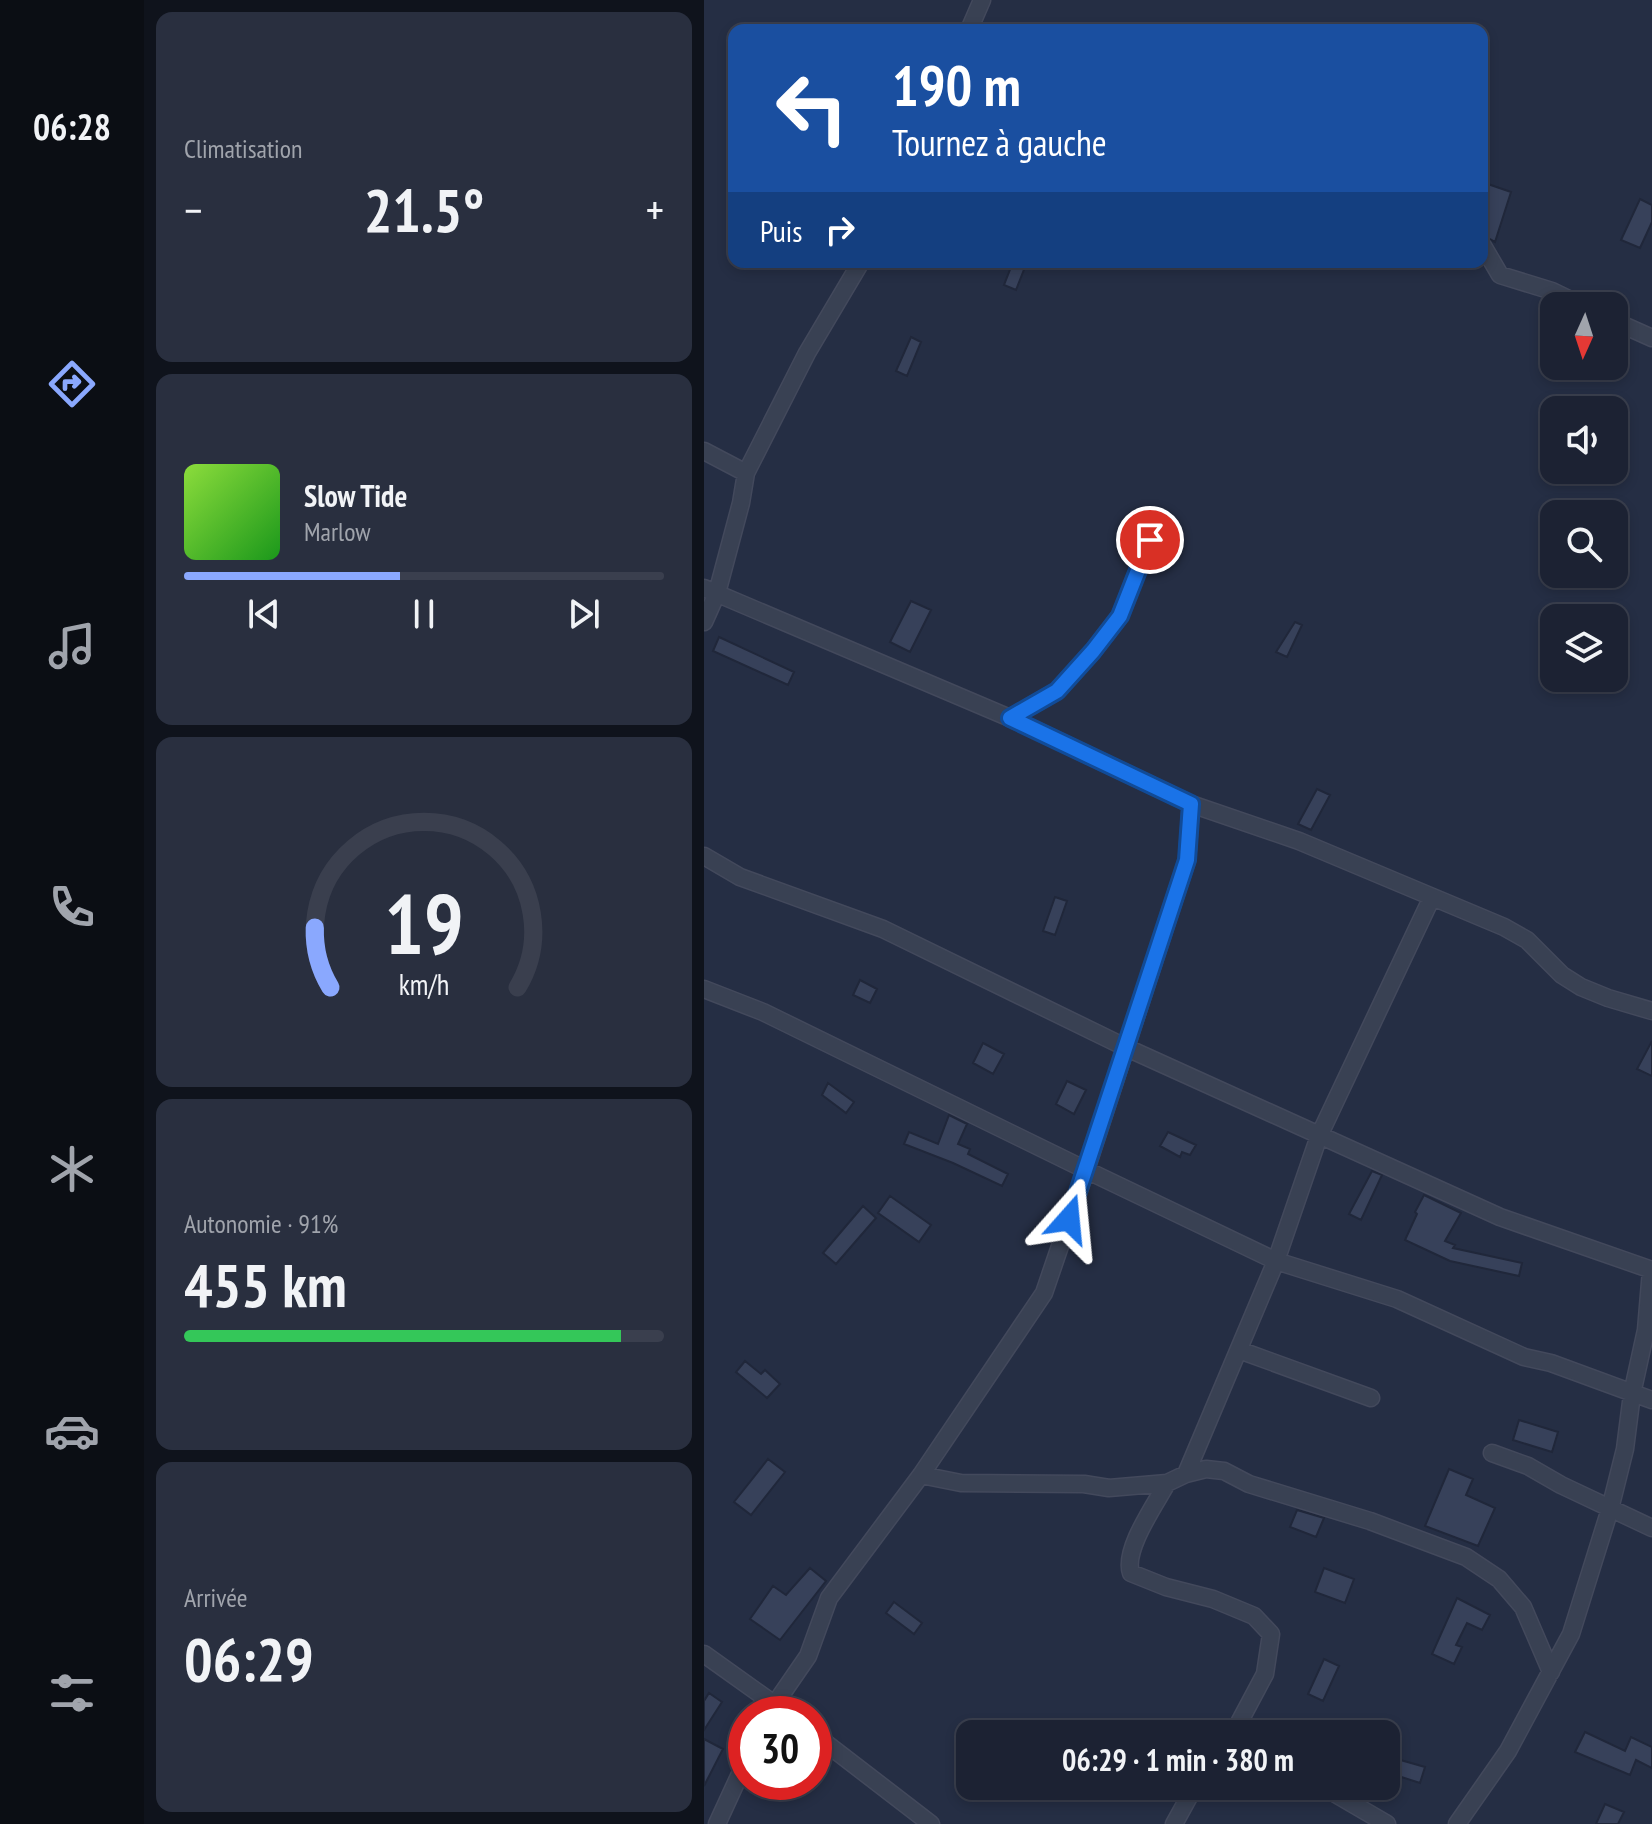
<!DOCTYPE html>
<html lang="fr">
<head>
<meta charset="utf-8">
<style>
  :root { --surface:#1c2233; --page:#292f3f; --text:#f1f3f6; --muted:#a0a4ac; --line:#3a3f4e; --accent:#8aa8fe }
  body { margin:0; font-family:"PT Sans Narrow",sans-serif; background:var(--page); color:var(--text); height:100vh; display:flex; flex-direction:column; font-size:30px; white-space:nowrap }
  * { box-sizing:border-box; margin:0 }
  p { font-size:26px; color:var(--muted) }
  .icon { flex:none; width:44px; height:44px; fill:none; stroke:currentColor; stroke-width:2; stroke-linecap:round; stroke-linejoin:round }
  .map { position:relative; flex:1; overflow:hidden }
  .panel { display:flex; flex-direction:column; gap:12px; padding:12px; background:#0f131c; width:560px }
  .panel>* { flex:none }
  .top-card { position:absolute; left:24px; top:24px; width:760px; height:244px; border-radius:16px; box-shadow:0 4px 12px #0003,0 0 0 2px var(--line); background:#1a4fa0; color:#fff; overflow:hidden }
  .needle { width:52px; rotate:183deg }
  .controls { position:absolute; left:836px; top:292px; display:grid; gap:16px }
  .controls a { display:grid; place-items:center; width:88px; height:88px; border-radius:16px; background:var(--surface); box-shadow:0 4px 12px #0003,0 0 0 2px var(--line); font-size:40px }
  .speed { position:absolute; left:24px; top:1696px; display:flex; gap:16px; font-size:40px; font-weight:700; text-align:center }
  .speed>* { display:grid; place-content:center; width:104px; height:104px; border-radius:50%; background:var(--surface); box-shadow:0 4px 12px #0003,0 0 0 2px var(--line); line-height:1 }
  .speed .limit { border:12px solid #d22; background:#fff; color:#111 }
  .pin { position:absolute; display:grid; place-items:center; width:68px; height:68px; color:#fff; margin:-34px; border:4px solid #fff; border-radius:50%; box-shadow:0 2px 8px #0007 }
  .me { position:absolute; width:88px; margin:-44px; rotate:18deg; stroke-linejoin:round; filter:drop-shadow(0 0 6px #0008) }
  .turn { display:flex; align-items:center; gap:28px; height:168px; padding:0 32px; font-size:36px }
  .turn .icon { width:104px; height:104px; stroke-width:2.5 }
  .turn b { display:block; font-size:56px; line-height:68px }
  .then { display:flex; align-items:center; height:76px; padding:0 32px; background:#0003; gap:16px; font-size:30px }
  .big { font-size:60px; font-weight:700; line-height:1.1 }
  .panel .widget { flex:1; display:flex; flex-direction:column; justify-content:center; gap:12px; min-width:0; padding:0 28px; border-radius:16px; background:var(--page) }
  .panel .dial { align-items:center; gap:0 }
  .dial svg { height:208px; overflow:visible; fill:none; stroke:var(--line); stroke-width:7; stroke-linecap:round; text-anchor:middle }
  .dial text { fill:var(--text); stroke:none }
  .song { display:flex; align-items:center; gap:24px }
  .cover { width:96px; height:96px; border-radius:12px; background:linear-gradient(135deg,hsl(90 70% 55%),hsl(120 70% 35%)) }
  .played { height:8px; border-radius:4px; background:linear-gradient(90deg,var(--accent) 45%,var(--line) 45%) }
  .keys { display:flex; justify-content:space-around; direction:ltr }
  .heat { display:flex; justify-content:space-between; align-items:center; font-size:44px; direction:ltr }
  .charge { height:12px; border-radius:6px; background:linear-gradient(90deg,#34c759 91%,var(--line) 0) }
  .trip { position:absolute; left:252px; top:1720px; width:444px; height:80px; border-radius:16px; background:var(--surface); box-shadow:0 4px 12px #0003,0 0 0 2px var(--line); font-weight:700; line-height:80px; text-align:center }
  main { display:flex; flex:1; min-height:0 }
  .menu { display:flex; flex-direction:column; width:144px; justify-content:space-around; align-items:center; background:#0b0e14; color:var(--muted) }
  .menu .icon { width:56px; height:56px }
  .menu .active { color:var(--accent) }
  .menu b { font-size:36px; color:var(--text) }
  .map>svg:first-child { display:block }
</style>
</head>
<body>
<main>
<nav class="menu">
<b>06:28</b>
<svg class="icon active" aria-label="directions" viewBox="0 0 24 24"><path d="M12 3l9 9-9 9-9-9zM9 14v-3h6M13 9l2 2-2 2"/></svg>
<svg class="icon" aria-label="music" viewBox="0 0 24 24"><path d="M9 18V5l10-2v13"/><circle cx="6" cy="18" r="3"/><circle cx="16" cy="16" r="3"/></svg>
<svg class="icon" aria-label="phone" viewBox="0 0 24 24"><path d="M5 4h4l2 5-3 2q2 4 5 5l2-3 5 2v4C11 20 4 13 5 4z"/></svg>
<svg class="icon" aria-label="climate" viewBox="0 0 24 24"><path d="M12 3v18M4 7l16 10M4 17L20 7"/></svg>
<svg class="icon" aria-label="car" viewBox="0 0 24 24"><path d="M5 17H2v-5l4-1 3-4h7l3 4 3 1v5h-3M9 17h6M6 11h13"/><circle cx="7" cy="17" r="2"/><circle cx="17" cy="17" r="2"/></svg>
<svg class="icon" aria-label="filters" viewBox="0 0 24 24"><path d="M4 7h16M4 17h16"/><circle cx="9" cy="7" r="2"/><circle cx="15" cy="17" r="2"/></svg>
</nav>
<section class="panel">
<div class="widget"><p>Climatisation</p>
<div class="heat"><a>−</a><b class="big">21.5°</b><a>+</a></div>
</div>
<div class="widget">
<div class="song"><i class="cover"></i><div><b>Slow Tide</b><p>Marlow</p></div></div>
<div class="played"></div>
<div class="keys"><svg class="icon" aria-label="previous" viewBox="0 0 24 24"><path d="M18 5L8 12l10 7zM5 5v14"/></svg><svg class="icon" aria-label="pause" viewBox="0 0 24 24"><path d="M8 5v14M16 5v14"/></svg><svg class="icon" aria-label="next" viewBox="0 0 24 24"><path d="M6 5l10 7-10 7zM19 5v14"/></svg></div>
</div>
<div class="widget dial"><svg viewBox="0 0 100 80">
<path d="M14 69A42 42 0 1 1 86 69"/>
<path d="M14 69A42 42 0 0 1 8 46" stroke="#8aa8fe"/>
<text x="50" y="56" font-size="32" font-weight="700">19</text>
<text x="50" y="72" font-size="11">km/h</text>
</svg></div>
<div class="widget"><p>Autonomie · 91%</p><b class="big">455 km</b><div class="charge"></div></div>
<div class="widget"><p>Arrivée</p><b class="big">06:29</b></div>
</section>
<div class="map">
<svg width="948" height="1824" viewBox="0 0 948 1824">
  <rect width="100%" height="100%" fill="#252e44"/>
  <path fill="#37415a" stroke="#20273a" stroke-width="2" d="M778 182 807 192 791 242 778 235Z
    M936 199 948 205V222L936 248 917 240Z
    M309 262H323L312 290 300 285Z
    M207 337 217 342 203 376 192 371Z
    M207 601 227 610 206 652 186 642Z
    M591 622 598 625 583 657 572 652Z
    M15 637 90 672 84 685 9 651Z
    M613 789 626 795 607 830 594 824Z
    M351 897 363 901 351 935 339 931Z
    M156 980 173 989 166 1003 149 995Z
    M948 1041V1076L933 1069Z
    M279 1043 300 1054 289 1074 269 1063Z
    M363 1081 382 1090 370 1114 352 1104Z
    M124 1083 150 1102 142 1113 118 1095Z
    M245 1115 263 1124 254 1144 266 1149 264 1154 304 1174 298 1186 249 1163 200 1144 205 1132 234 1144Z
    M464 1132 492 1145 486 1155 478 1152 476 1157 456 1146Z
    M668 1171 678 1175 657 1220 645 1214Z
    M720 1195 757 1213 741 1241 751 1245 749 1248 818 1263 815 1276 746 1261 701 1240 713 1214 711 1212Z
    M186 1196 227 1225 215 1242 174 1213Z
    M159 1206 172 1218 132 1264 119 1253Z
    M41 1361 57 1374 61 1370 76 1384 63 1398 32 1372Z
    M815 1420 854 1432 848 1452 809 1440Z
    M64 1459 81 1472 47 1515 30 1502Z
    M745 1469 769 1479 762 1495 791 1508 774 1546 721 1526Z
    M593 1510 620 1518 612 1537 586 1527Z
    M106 1568 122 1581 76 1640 46 1619 69 1586 82 1595Z
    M620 1568 650 1579 641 1603 611 1592Z
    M753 1598 786 1615 778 1630 763 1623 752 1645 758 1647 750 1664 728 1654Z
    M190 1602 218 1623 210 1634 182 1613Z
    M620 1659 635 1666 619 1701 604 1694Z
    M5 1693 18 1702 0 1730V1701Z
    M881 1732 921 1751 927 1737 948 1747V1768L932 1760 926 1775 871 1752Z
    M0 1739 19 1749 0 1786Z
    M693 1759 721 1767 716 1783 688 1774Z
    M901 1804 920 1812 914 1824H892Z"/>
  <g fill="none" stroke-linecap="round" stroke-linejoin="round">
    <g stroke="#43495c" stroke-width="19">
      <path id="street" d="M265 30 278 0
        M779 246 796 275 848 291 879 306
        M910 321 948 338
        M0 451 42 473
        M0 588 306 718 487 804 595 841 800 927 823 940 858 975 877 987 904 998 948 1011
        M0 622 13 593 37 503 42 473 103 353 157 262
        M306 718 353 691 389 651 416 616 446 540
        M0 856 36 877 179 929 423 1048 796 1217 948 1270
        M728 897 615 1136 572 1261 693 1299 820 1357 847 1363 948 1400
        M0 989 59 1012 382 1170 340 1293 217 1475 125 1598 104 1656 64 1714
        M535 1350 667 1398
        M788 1453 824 1466 857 1485 948 1528
        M482 1474 572 1261 382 1170 483 860 487 804
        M217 1475 257 1483 380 1484 405 1488 463 1483 482 1474 502 1469 520 1471 545 1484 666 1521 762 1557 795 1579 819 1607 847 1672
        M463 1483C451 1505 419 1550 427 1573L462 1587 509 1599 550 1616 567 1634 561 1674 529 1734
        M0 1654 84 1714
        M110 1734 227 1824
        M618 1786 683 1824
        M13 1824 42 1761
        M470 1824 491 1786
        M753 1824 804 1751 867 1634 906 1509 921 1449 928 1394 942 1330 947 1270"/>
    </g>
    <use href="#street" stroke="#394153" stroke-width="16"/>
  </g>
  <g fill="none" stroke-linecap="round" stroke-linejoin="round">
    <g stroke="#114b97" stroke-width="20">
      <path id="route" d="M365 1219 483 860 487 804 306 718 353 691 389 651 416 616 446 540"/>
    </g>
    <use href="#route" stroke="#1a73e8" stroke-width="14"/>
  </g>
</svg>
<div class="controls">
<a><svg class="needle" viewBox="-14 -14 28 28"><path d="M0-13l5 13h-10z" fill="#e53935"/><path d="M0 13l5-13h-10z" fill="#a0a4ac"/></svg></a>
<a><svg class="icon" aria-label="sound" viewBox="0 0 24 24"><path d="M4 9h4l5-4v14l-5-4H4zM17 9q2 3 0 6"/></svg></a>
<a><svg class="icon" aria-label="search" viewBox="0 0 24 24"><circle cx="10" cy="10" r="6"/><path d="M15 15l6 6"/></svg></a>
<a><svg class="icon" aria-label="layers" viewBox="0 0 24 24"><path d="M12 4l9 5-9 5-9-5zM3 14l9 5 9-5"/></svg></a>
</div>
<div class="speed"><div class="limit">30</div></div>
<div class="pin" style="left:446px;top:540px;background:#d93025"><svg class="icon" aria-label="arrive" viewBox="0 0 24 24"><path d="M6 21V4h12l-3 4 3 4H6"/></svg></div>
<svg class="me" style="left:365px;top:1219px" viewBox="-20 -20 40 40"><path d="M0-17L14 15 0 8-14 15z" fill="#1a73e8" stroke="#fff" stroke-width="4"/></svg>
<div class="trip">06:29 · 1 min · 380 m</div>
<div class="top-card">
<div class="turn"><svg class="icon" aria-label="left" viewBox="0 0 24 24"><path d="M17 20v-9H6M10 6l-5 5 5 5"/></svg><div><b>190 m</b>Tournez à gauche</div></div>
<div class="then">Puis<svg class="icon" aria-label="right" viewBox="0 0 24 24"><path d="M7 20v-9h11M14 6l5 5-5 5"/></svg></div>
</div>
</div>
</main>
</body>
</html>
